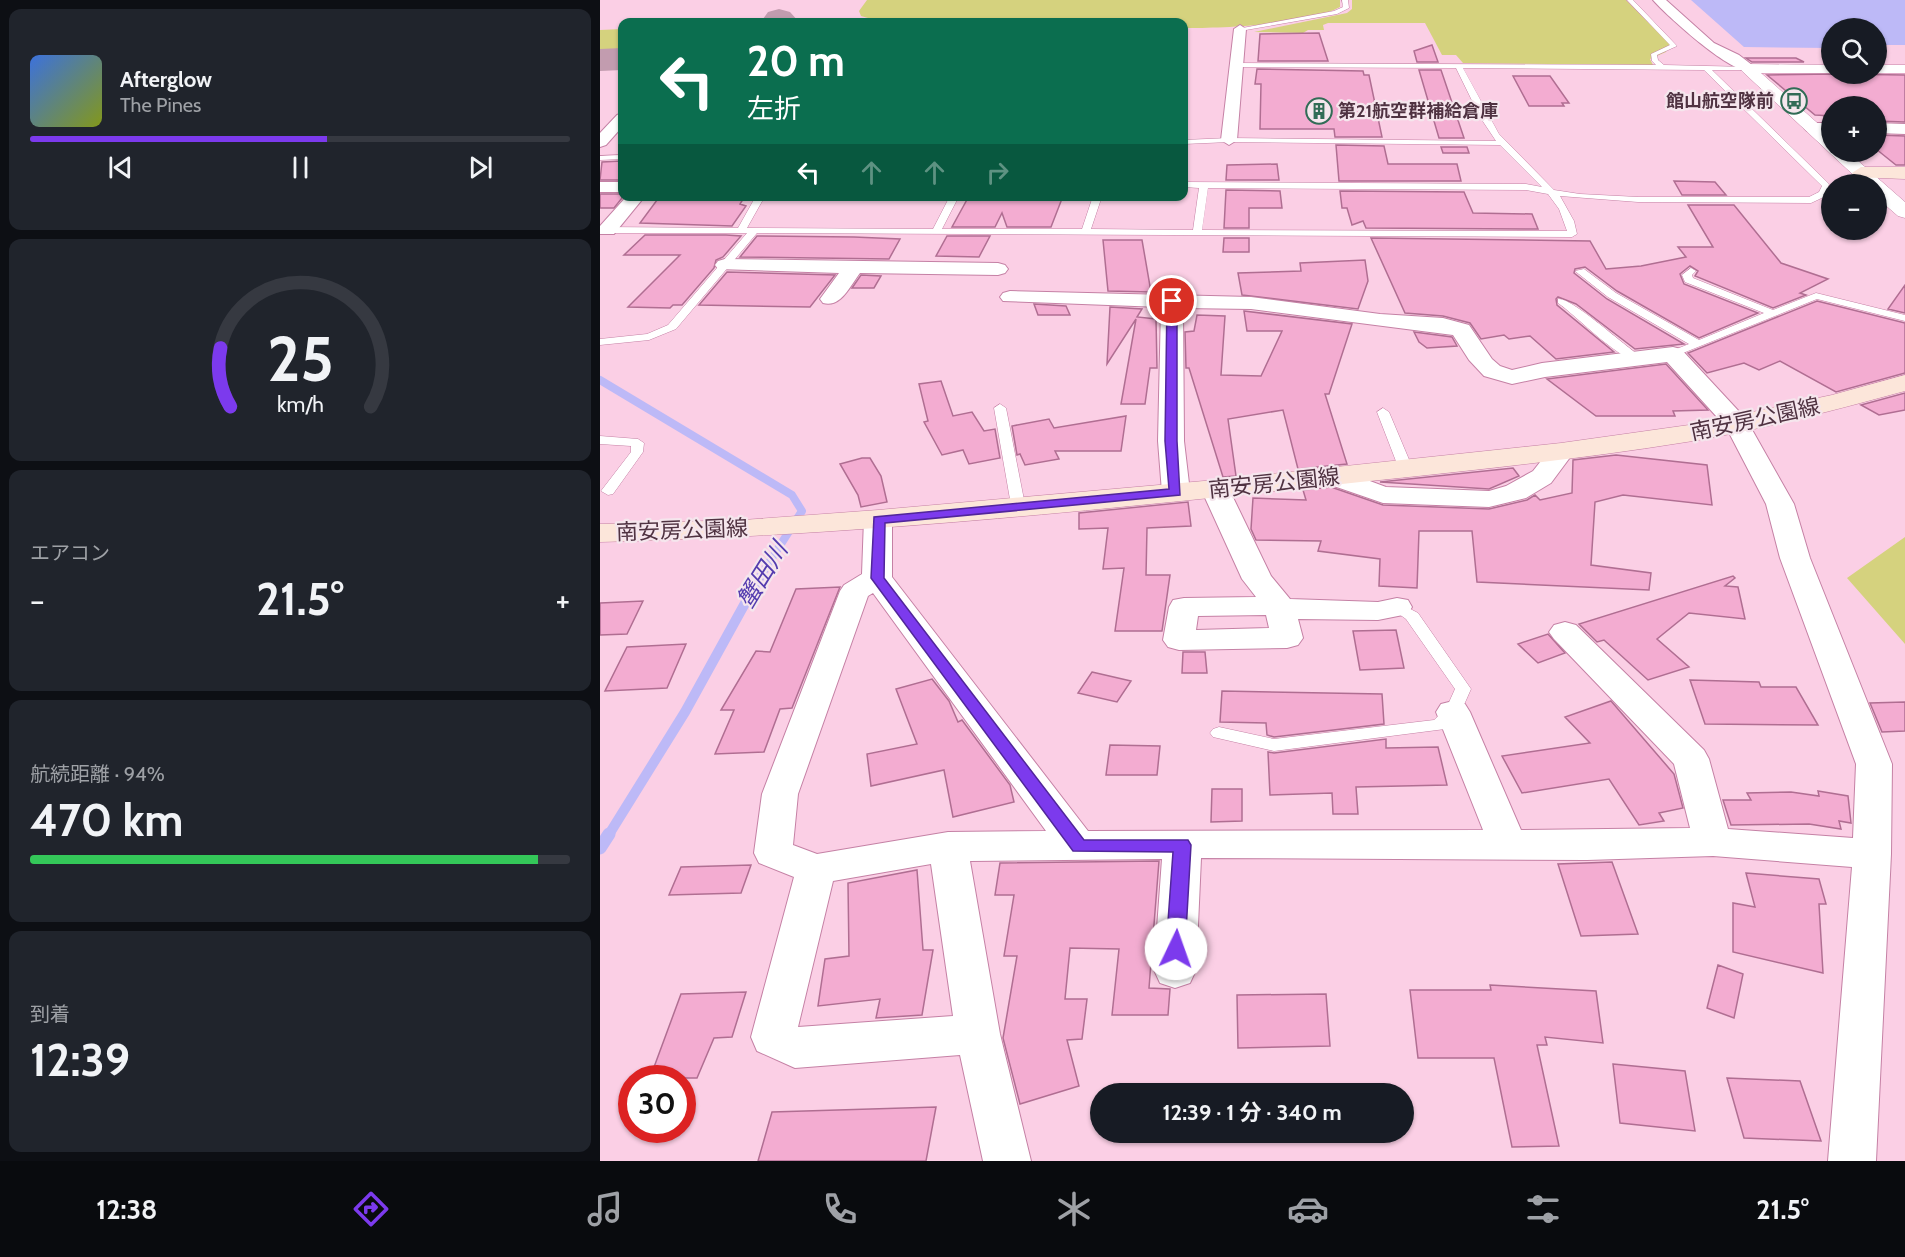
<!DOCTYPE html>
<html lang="ja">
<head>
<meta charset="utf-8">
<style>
  :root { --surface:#171b24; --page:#20242c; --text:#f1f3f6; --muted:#9ea1a6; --line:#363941; --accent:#7c3aed }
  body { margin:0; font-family:Cabin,"Noto Sans JP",sans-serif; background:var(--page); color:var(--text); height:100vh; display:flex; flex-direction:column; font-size:22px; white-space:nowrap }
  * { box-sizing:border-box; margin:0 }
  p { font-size:20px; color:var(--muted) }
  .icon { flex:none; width:33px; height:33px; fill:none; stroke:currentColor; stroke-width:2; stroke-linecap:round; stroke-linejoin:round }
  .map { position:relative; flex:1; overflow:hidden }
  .side { display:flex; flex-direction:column; gap:9px; padding:9px; background:#0d0f14; width:600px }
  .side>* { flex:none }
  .hud { position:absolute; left:18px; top:18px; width:570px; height:183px; border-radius:12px; box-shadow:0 2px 4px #0004; background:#0b6e4f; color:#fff; overflow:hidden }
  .controls { position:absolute; left:1221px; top:18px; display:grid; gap:12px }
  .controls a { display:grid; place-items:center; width:66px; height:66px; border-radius:50%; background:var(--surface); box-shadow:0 2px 4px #0004; font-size:30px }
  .speed { position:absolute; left:18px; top:1065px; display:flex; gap:12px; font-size:30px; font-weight:700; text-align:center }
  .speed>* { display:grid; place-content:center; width:78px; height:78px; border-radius:50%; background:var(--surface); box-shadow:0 2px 4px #0004; line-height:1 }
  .speed .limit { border:9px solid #d22; background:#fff; color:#111 }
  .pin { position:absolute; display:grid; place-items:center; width:51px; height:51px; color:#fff; margin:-26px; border:3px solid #fff; border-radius:50%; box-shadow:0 2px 6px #0007 }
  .me { position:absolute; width:66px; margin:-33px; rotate:3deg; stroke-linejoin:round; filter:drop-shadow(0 0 4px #0008) }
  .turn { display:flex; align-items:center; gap:21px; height:126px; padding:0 30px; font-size:27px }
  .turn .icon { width:78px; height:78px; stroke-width:2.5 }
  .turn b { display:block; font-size:42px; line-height:51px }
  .lanes { display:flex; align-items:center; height:57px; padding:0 30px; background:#0003; justify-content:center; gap:30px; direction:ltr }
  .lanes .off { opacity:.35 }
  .big { font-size:45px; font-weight:700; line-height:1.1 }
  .side .widget { flex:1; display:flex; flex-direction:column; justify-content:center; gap:9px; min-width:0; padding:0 21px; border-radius:12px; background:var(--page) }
  .side .dial { align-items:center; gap:0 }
  .dial svg { height:156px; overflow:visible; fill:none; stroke:var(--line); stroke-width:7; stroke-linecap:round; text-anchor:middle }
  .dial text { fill:var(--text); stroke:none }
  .song { display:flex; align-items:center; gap:18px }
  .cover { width:72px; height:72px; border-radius:9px; background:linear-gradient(135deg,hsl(220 70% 55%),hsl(70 70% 35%)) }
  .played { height:6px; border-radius:3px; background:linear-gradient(90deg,var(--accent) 55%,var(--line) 55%) }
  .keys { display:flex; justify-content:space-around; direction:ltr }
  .heat { display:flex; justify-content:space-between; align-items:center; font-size:33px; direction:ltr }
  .charge { height:9px; border-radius:4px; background:linear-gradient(90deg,#34c759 94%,var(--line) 0) }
  .trip { position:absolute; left:490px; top:1083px; width:324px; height:60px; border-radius:30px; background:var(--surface); box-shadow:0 2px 4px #0004; font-weight:700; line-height:60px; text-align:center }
  .tabs { display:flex; height:96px; justify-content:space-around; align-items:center; background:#090b0e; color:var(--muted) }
  .tabs .icon { width:42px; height:42px }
  .tabs .on { color:var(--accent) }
  .tabs b { font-size:27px; color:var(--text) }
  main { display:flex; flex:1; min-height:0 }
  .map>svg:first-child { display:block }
</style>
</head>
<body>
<main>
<section class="side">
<div class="widget">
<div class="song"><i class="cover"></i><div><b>Afterglow</b><p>The Pines</p></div></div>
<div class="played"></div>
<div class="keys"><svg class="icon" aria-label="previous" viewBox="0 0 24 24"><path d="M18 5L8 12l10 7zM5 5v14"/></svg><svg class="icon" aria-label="pause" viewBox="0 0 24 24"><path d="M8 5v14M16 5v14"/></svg><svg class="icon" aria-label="next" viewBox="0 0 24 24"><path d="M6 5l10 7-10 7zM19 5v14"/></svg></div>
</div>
<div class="widget dial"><svg viewBox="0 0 100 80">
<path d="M14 69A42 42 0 1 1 86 69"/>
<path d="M14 69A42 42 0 0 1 9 39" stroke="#7c3aed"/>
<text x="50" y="56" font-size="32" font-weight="700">25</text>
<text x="50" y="72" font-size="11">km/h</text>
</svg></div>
<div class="widget"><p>エアコン</p>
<div class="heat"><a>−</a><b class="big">21.5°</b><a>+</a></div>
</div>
<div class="widget"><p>航続距離 · 94%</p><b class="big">470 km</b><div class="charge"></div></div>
<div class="widget"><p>到着</p><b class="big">12:39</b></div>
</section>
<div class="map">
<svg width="1305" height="1161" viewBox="0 0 1305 1161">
  <rect width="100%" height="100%" fill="#fbcfe5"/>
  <path fill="#d5d27e" d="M267 0H740V7C707 25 623 28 584 28V22H282L261 16 259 11Z
    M752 0H1026L1070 43 1066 52 1050 59 1053 65 863 63 856 55H842L825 23H728L723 25 724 30H708L703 33 654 32 747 13 752 9Z
    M22 29V55H0V30Z
    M1305 537V644L1247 578Z"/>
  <path fill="#bdb9f7" d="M1091 0H1305V45H1277L1276 28H1232L1231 48 1144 47Z"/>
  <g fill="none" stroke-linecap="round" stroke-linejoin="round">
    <path stroke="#bdb9f7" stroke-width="8" d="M0 380 192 495 202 511 158 580"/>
    <path stroke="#bdb9f7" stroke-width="10" d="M8 836 85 712 159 578"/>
    <path stroke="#bdb9f7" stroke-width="13" d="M0 848 9 834"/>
    <path fill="#c29caf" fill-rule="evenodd" d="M179 9 190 12 199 22H165L163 19 168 12Z
      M22 48V70L0 71V49Z"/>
  </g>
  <path fill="#f3acd1" stroke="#b06e92" stroke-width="1.5" d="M719 33 728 61H658L660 34Z
    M832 45 838 62H817L814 51Z
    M1146 58H1196L1204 62H1152Z
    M657 69 763 71 764 75H769L782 137H735L734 129H660L661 84H655Z
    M819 70H841L864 138H839Z
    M1234 74 1305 75V122L1276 121V106H1232V116L1215 115 1167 75Z
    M913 76H950L969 103H962L964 106H929Z
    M1276 135 1305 136V165H1296L1276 149Z
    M736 145 784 146 788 164H857L861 181H739Z
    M841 147H867L869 153H843Z
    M22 161V180H0L2 162Z
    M677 164 679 180H626L627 165Z
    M1074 181 1115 182 1126 195H1082Z
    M626 190 680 191 682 208H649V228H624Z
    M740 191 864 192 873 213 932 214 938 229 766 228 763 221 752 225 747 208H742Z
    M0 194H22V198L14 208H0Z
    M60 196H145L140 204 146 206 132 226 40 223Z
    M369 196H463L451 227H407L402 213 395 227H352Z
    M1088 205H1134L1181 263 1228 279 1200 293 1206 295 1173 308 1095 276 1098 271 1090 266 1080 274 1084 284 1158 313 1099 338 1017 291 985 267 975 269 974 273 1007 299 1084 344 1035 349 976 304 958 297 956 299 957 305 1014 352 956 359 930 336 909 339 904 335 881 339 870 323 843 316 805 313 771 238 990 241 1006 269 1041 266 1086 257 1078 247H1113Z
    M45 235H126L141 236 123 257 116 260 114 268 82 305H73L70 308 28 307 80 255H24Z
    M157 236 254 237 300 239 289 259 140 257Z
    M347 236H390L379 257 336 256Z
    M624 238H649V252H623Z
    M503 240H542L551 292 508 291Z
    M765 260 768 281 758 309 642 295 638 273 701 271 700 263Z
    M127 272 235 275 210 307 99 305Z
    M261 275 281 276 274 288H252Z
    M1305 285V313L1288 309Z
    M1217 301 1305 323V373L1236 392 1180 361 1159 370 1144 363 1107 373 1088 353Z
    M434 304 466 306 470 315H438Z
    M510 307 542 309 537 317 556 319 557 368H550L545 404H521L536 319 507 364Z
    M644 311 752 324 729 394H725L747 464 698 469 683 410 628 419 636 476 623 477 589 368H586L585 332 594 331 597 315 625 316 621 375 661 376 682 331H647Z
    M814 332 852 337 857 346 827 348 819 342Z
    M1066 364 1108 410 1073 411 1075 416H996L947 379Z
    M341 381 353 416 372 412 384 431 395 429 400 458 369 464 363 450 342 455 324 422 328 421 319 384Z
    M1305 393V410L1279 415 1261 405Z
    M526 416 521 451H455L459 459 425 465 420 454 417 455 412 426 449 419 454 428Z
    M1016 455 1107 465 1112 505 1023 495 995 502 991 565 1051 573 1049 590 877 582 872 531H819L817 588 779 586 780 559 718 551 721 541 656 540 651 529 653 498 706 500 703 490 731 487 783 505 889 509 927 500 935 495 940 500 972 493 973 460Z
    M262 458H270L281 476 287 502 261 507 258 495 240 464Z
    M913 468 919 476 889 489 780 482Z
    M588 502 591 526 547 528 546 575H570L562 631H515L524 568 503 569 508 528 479 529V513Z
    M1133 576 1135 578 1125 586 1138 587 1145 619 1089 613 1057 639 1089 667 1048 680 1004 640 997 642 979 624Z
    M240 587 192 708 180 709 164 752 115 754 134 710H121L156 651 170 652 196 589Z
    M43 601 27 634 0 635V603Z
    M796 630 804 668 760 670 753 631Z
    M948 634 965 653 938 663 918 644Z
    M86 644 67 688 5 691 27 647Z
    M583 652H605L607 673H582Z
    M492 672 531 681 517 702 478 693Z
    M332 679 349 701 358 722 362 720 410 785 414 802 353 817 344 770 271 786 267 754 317 744 296 689Z
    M1090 680 1159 682 1161 687H1196L1218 725 1105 724Z
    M622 691 782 694 784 724 674 737 667 735 666 723 620 722Z
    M1011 701 1074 774 1083 808 1059 813 1064 821 1039 825 1009 779 922 793 902 756 990 743 965 717Z
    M1305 702V731L1282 732 1270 703Z
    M786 739V748L838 747 847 785 756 787 758 814H733L732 793 670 795 668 752 674 753Z
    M510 745 560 746 557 775H506Z
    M612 789H642V821L611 822Z
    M1218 791 1248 796 1251 823 1239 821 1241 829 1209 824 1131 825 1123 800H1151L1147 793 1191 792 1219 796Z
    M559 861 549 988 570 989 568 1015H512L519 949 470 948 465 999H487L482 1039 467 1040 479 1086 420 1104 403 1038 417 956H404L414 895H395L400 863Z
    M1012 862 1038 934 981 936 958 864Z
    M151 865 141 893 69 895 81 867Z
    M317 870 323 950H333L322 1015 276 1018 280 999 218 1006 225 959 249 956 248 883Z
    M1146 873 1219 879 1226 904H1219L1223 973 1133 952V903L1155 907Z
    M1118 965 1143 974 1134 1018 1107 1008Z
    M890 985 996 991 1003 1043 945 1037 947 1045H937L959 1146 912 1147 894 1058H818L810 990H891Z
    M146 992 132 1037 114 1038 97 1078H50L81 994Z
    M726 994 730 1046 638 1048 637 995Z
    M1013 1064 1085 1071 1095 1131 1020 1123Z
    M1127 1078 1200 1081 1221 1141 1144 1138Z
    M336 1107 326 1161H158L172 1112Z"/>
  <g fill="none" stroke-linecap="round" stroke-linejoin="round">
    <g stroke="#c581a5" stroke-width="1">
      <path id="service" d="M742 0H748L749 8 737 14 640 31 637 29 734 11 743 7Z
        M1027 0H1033L1077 46 1057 55 1058 60 1064 65 1149 67 1147 70H1112L1229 184 1226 196 1211 203 1038 202 960 196 974 221 977 234 972 237 157 233 76 329 49 340 0 345V339L47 334 68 325 147 233H0V227L138 228 156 196H165L147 228 333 229 350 196H359L342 229H482L493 196H502L491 229 593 230 599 188 584 187V182L926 184 942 187 900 145 629 142 584 144V140L629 138 896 141 880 117 856 68 637 67 634 65 637 63 1056 65 1052 61 1051 54 1070 45ZM863 68 1104 70 1222 186 1219 192 1209 197H1038L980 194 954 190 899 134ZM608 188 926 190 948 194 959 209 967 231 602 230Z
        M22 155V159L0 160V156Z
        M1091 268 1096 271 1092 275 1093 278 1173 310 1216 293 1305 315V321L1217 299 1073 357 1069 356V352L1089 344 1008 297 975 271 984 269 1016 293 1099 340 1164 313 1085 282 1082 275Z
        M958 299C972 297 1025 347 1042 357V361C1023 365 976 315 958 303Z
        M400 404 406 408 425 505 418 509 411 505 394 408Z
        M783 408 789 412 813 469 811 472 806 473 799 469 777 412Z
        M0 436 38 439 44 443 43 452 13 494 8 495 1 491 31 452V446L0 444Z
        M797 602 818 613 871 689 859 716 845 729 674 751 613 737 610 733 613 729 619 727 674 739 834 720 846 709 855 689 806 619 789 607Z"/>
    </g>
    <g stroke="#c581a5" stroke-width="2">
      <path id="minor" d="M1053 0H1066L1114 43 1139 55 1152 65V71C1133 76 1067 16 1053 0Z
        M640 25 646 29 637 140 629 145 621 140 634 29Z
        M22 113V127L6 145 0 147V133L17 115Z
        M1212 123H1232V133L1207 131 1204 128Z
        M1276 123 1305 124V134L1276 133Z
        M0 182H22V192H0Z
        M27 196H45L14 234H0V226Z
        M125 259 398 263 405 265 408 269 405 273 398 275 260 273C250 286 241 308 223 303L220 299 239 273 118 269 115 265 118 261Z
        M410 291 651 297 780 314 843 318 869 325 892 359 900 366 912 370 942 363 1073 347 1081 349 1146 419 1194 504 1210 558 1292 764 1291 854 1276 1161H1228L1252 867 1113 856 987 860 601 858 596 970 590 983 575 988 560 983 554 970 562 859 370 861 400 1034 431 1161H383L360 1055 195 1068 157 1051 151 1037 194 877 159 863 154 853 162 794 240 591 244 585 262 574 264 519 268 513 278 511 288 513 292 519V577L488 831 883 830 836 712 841 704 853 701 865 704 870 712 921 830 1090 828 1074 764 954 639 949 632 954 625 965 622 976 625 1104 750 1109 759 1128 829 1253 838 1256 764 1180 558 1166 504 1126 427 1067 362 945 377 912 384 884 376 869 360 853 335 651 309 583 308 584 441 590 492 586 498 576 500 566 498 562 492 558 441 561 307 403 301 400 297 403 293ZM273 593 446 831 348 832 217 854 193 845 198 794 268 596ZM331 864 353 1016 198 1027 233 881Z
        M961 444 970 447 974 452 951 483 926 498 889 507 783 503 725 483 721 477 725 471 734 469 743 471 786 487 889 491 906 486 933 471 952 447Z
        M615 481 625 483 629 489 671 576 690 599 778 602 797 598 808 600 812 607 808 614 778 620 698 619 703 638 698 645 687 648 579 650 568 647 563 640 569 607 573 600 584 598 656 597 642 579 601 489 605 483ZM666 615 669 628 596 630 598 616Z"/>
    </g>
    <g stroke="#c581a5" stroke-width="1">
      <path id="tertiary" d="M1147 64 1232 65V73H1161L1232 136V152H1248L1305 202V218L1298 216 1276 197V184H1263L1142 71 1140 68 1142 65Z
        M1276 65H1305V73H1276Z"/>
    </g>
    <g stroke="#c581a5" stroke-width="1">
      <path id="secondary" d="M1261 167H1305V179L1254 177 1252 173Z
        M1305 375V391C1235 410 1164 429 1093 441 964 462 835 474 705 488 471 513 236 536 0 542V524L143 520 278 510 615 480 961 443 1096 424 1232 395Z"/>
    </g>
    <use href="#service" fill="#fff" fill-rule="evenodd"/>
    <use href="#minor" fill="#fff" fill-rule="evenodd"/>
    <use href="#tertiary" fill="#fff" fill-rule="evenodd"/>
    <use href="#secondary" fill="#fce6da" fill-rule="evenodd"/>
  </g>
  <path fill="#7c3aed" stroke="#51269a" stroke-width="1.5" d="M572 298 577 301V441L580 495 285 523 284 578 484 840H588L591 845 585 949 582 955 576 957 569 955 566 949 573 852 473 851 271 578 274 517 569 489 565 441 567 301Z"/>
  <defs>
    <g id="bus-ring" transform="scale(1.35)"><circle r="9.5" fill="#f5e6ed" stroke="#316c56" stroke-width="1.5"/><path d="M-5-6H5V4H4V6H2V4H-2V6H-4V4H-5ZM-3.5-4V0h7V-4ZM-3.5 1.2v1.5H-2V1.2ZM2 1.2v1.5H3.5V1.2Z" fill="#316c56"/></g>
    <g id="building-ring" transform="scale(1.35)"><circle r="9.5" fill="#f5e6ed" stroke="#316c56" stroke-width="1.5"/><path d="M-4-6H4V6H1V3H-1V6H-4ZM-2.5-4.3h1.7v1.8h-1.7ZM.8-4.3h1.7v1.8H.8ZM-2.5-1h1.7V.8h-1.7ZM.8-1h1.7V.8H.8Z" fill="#316c56"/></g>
  </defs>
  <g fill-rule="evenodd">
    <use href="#bus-ring" x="1194" y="101"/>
    <use href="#building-ring" x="719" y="111"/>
  </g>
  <g text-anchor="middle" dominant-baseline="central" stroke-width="4.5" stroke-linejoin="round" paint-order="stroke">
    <g font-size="18" font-weight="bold" fill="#4f3241" stroke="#f5e6ed" text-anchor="end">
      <text x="1174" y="101">館山航空隊前</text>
      <text x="738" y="111" text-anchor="start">第21航空群補給倉庫</text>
    </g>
    <g font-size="22" fill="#4f3241" stroke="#f5e6ed">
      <text transform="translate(1155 419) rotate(-12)">南安房公園線</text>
      <text transform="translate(674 483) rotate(-6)">南安房公園線</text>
      <text transform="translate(82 530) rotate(-2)">南安房公園線</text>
    </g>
    <g font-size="24" font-style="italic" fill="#543caf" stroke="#f5e6ed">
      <text transform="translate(162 575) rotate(-58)">蟹田川</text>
    </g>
  </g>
</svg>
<div class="controls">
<a><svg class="icon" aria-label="search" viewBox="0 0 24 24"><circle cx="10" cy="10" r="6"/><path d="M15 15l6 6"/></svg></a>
<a>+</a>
<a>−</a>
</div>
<div class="speed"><div class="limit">30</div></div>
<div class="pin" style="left:572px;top:301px;background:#d93025"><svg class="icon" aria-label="arrive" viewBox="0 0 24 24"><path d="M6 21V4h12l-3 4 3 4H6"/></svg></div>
<svg class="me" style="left:576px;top:949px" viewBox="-20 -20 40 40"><circle r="19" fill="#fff"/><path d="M0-13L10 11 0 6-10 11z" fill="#7c3aed"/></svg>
<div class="trip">12:39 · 1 分 · 340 m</div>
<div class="hud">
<div class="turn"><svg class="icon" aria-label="left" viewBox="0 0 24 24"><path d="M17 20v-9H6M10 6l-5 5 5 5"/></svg><div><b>20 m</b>左折</div></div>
<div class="lanes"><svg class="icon" aria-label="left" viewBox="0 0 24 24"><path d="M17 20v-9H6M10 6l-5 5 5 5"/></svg><svg class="icon off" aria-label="ahead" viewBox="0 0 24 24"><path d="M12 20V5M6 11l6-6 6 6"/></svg><svg class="icon off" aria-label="ahead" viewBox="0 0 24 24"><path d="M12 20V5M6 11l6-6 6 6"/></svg><svg class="icon off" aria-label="right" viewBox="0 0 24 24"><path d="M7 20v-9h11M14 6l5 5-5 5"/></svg></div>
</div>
</div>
</main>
<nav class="tabs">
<b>12:38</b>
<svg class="icon on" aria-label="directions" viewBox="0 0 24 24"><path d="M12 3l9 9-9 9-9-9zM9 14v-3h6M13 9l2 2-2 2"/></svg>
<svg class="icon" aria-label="music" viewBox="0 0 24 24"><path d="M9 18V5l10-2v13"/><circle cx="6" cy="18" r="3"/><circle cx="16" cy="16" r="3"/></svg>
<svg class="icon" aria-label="phone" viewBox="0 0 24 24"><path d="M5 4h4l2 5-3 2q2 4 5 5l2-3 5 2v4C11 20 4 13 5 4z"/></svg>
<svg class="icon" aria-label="climate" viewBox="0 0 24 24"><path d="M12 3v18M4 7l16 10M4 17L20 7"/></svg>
<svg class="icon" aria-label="car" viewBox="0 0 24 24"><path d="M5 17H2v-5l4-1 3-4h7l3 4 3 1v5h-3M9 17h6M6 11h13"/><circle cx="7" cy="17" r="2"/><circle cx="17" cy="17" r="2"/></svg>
<svg class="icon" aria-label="filters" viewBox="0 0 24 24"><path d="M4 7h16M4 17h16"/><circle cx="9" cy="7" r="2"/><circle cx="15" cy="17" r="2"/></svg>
<b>21.5°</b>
</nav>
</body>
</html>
